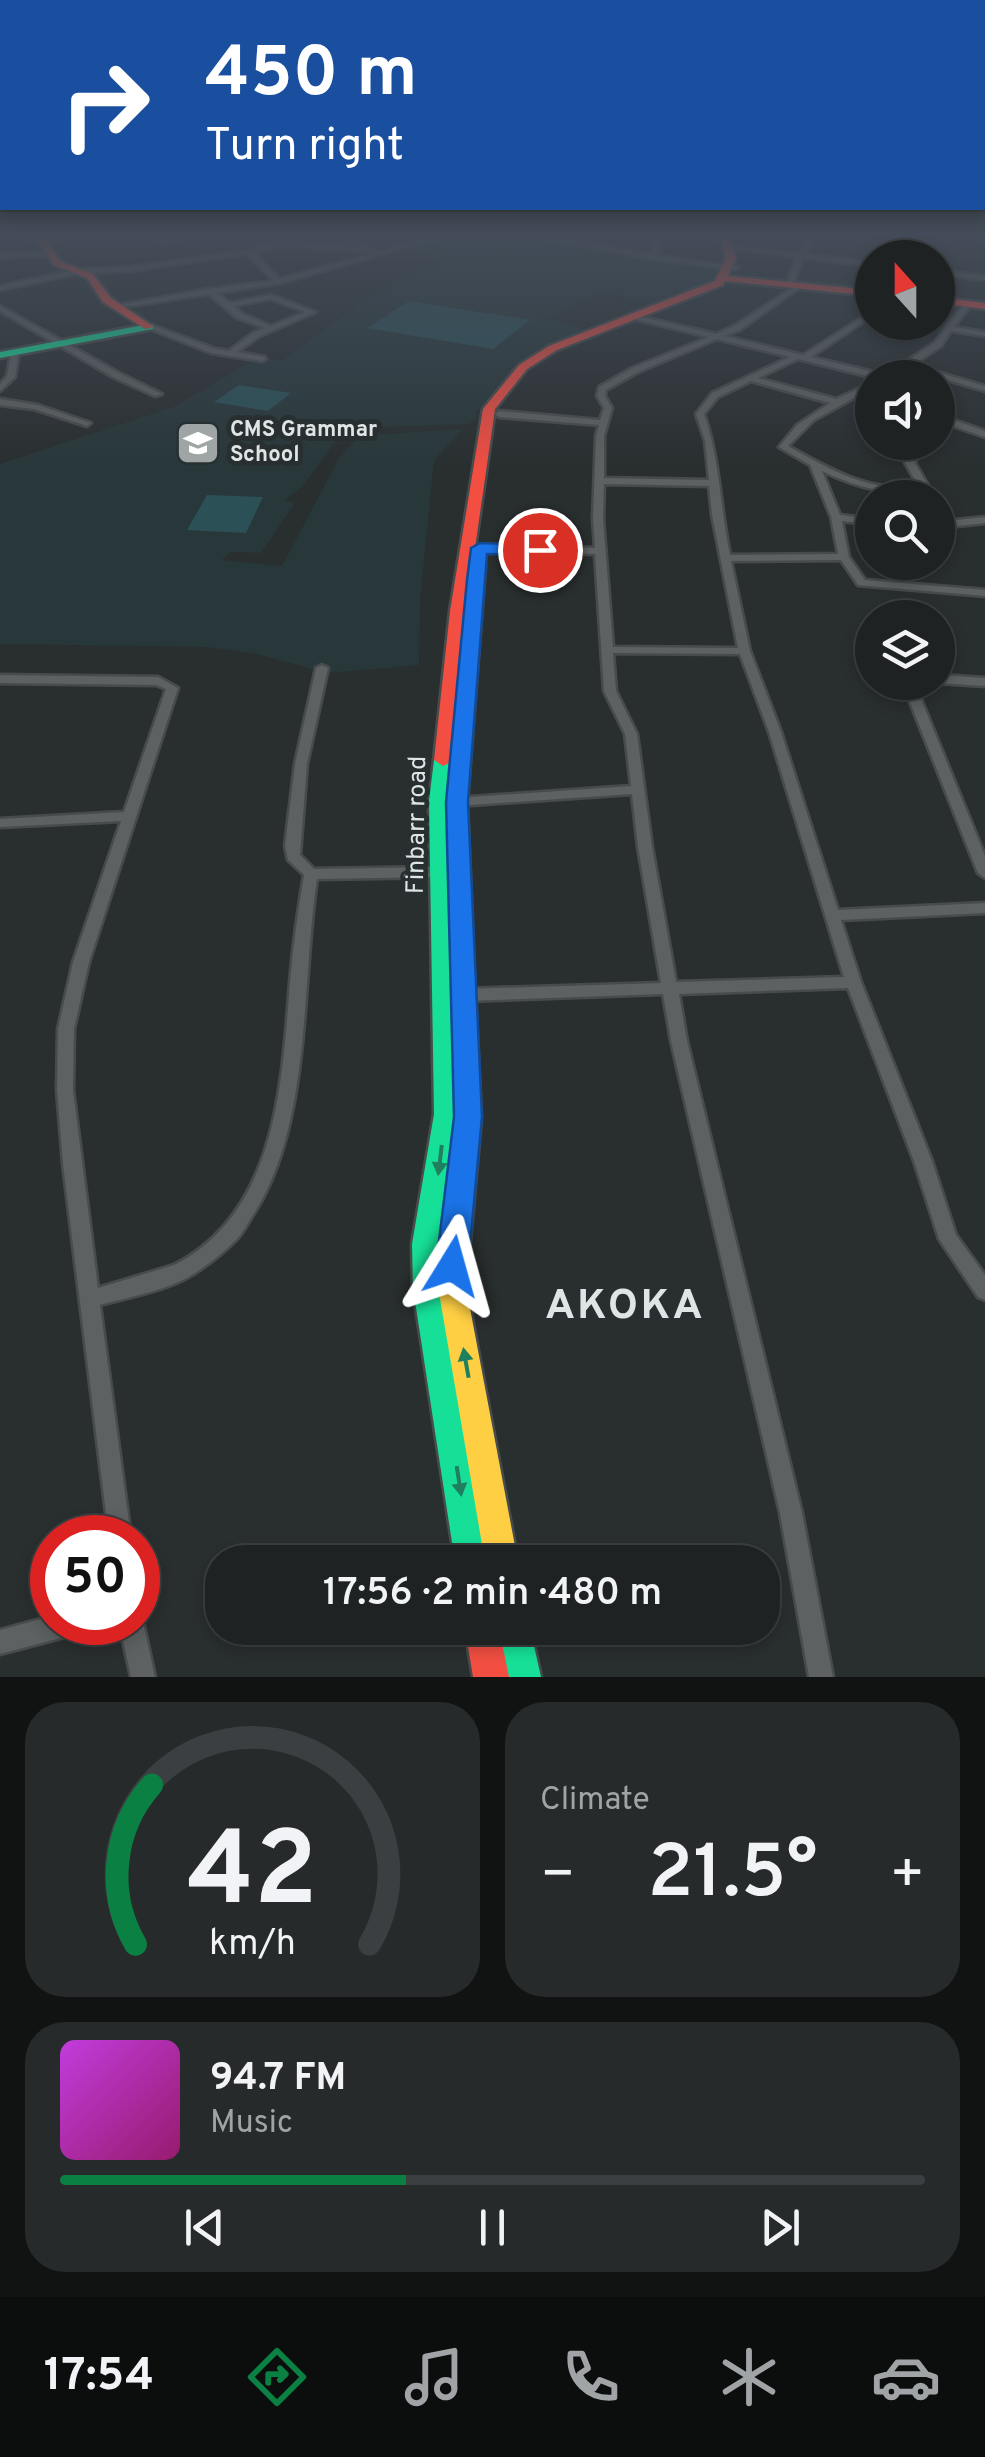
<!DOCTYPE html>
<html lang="en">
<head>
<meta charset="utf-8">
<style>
  :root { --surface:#1f2223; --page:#272a2b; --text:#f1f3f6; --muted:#a1a4a6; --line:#3c3f41; --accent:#0b8043 }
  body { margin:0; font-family:Overpass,sans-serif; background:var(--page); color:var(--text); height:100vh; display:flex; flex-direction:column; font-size:38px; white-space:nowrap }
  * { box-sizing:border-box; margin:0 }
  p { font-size:32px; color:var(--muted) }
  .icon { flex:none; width:55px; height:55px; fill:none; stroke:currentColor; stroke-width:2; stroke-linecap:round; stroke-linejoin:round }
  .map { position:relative; height:1677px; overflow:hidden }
  .details { display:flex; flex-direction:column; gap:25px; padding:25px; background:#111313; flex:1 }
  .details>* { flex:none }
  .banner { position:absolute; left:0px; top:0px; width:985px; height:210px; box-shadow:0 5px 15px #0003,0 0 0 2px var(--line); background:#1a4fa0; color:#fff; overflow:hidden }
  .needle { width:65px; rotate:339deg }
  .controls { position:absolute; left:855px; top:240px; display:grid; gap:20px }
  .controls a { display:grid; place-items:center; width:100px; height:100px; border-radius:50%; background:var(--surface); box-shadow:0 5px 15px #0003,0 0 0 2px var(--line); font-size:50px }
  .speed { position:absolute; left:30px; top:1515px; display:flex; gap:20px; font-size:50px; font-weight:700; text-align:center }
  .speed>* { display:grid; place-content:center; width:130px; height:130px; border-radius:50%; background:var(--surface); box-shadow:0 5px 15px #0003,0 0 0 2px var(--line); line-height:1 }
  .speed .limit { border:15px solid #d22; background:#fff; color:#111 }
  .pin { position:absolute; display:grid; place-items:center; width:85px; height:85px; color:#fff; margin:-42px; border:5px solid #fff; border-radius:50%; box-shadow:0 2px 10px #0007 }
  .me { position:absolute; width:110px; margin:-55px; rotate:8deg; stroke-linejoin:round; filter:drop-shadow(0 0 8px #0008) }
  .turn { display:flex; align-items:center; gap:35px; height:210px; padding:0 40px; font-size:45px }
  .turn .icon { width:130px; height:130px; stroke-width:2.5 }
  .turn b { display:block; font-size:70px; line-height:85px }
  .big { font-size:75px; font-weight:600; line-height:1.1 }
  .details .tile { flex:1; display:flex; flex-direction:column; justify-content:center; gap:15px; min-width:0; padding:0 35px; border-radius:40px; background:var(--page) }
  .details .dial { align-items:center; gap:0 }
  .dial svg { height:260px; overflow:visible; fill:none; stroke:var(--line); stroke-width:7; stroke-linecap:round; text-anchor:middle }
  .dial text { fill:var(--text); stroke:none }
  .song { display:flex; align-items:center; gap:30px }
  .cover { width:120px; height:120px; border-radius:15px; background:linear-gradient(135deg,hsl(290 70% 55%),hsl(320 70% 35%)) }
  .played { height:10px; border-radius:5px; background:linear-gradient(90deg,var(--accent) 40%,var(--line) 40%) }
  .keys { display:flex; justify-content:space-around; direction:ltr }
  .heat { display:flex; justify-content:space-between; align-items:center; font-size:55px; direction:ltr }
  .details .tiles { flex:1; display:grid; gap:25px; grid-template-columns:1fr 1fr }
  .tile:last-child { grid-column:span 2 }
  .trip { position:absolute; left:205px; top:1545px; width:575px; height:100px; border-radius:40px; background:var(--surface); box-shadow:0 5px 15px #0003,0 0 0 2px var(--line); font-weight:600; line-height:100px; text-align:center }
  .menu { display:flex; height:160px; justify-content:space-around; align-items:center; background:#0c0e0e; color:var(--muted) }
  .menu .icon { width:70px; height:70px }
  .menu .selected { color:var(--accent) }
  .menu b { font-size:45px; color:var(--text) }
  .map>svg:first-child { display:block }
</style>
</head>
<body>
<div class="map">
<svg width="985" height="1677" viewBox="0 0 985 1677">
  <rect width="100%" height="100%" fill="#292e2f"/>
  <path fill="#283739" d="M459 235H517L720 270 719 280 657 304 601 292 548 317 589 331 520 367 492 399 475 412 478 416 469 424 345 428 302 487 285 500 295 503 261 553 230 552 222 560 282 566 339 458 359 436 463 429 434 460 420 600 419 665 327 673 253 653 206 647 0 644V464L176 406 259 357 283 360 366 299 450 258 406 250Z"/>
  <path fill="#2b5157" d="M409 301 530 320 493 349 367 328Z
    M239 385 291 393 268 411 214 402Z
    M207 495 263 497 246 533 187 530Z"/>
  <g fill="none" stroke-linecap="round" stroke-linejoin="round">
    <g stroke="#484b4c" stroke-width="5">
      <path id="street" d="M74 235H100L41 241 38 239Z
        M193 235H207L163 243 160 241Z
        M259 235C268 235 276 241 284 241 296 241 308 235 320 235L291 243 361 247 340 235H347L375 250 372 252 281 246 254 253 280 279 440 235H449L281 283 217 293 230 303 271 295 316 312 260 336 237 352 265 357 266 359 262 361 211 353 145 327 152 325 216 349 229 351 254 332 265 328 237 318 209 294 117 308 113 306 209 289 274 281 247 254 130 271 80 273 0 290V286L80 269 130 267 249 250 275 243ZM270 299 305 312 271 326 243 314 234 306Z
        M527 235H539L649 254 655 248 646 235H652L661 248 655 255 739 267 736 269 650 259Z
        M814 235H820L804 254 872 262V266L803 258 792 286 789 288 786 286 796 257 736 249 739 247 798 254Z
        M886 235H892L891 258H885Z
        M976 235 985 236V240Z
        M48 252 50 255 0 258V254Z
        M938 270 985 276V280L938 274Z
        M797 285 799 288 740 330 724 336 803 355 872 311V316L811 357 886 375 935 342 965 302 972 304 954 327 985 332V336L951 331 941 346 913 365 985 386V391L908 368 894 378H875L798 359 758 378 836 399 872 383V388L814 420 788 446C826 467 872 495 918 485L905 463 912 442H921L915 463 929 487 927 489C890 497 856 487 822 471L840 515 872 519V525L842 521 849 557 865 580 985 590V596L858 585 841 560 731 561 750 651 781 732 838 910 985 903V913L841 920 861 982 932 1161 956 1235 985 1275V1300L978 1297 939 1239 914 1161 848 988 679 994 687 1041 802 1513 833 1677H809L780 1513 671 1041 663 994 465 1001 459 999 457 995 459 991 465 989 661 983 638 847 632 794 457 806 450 802 457 798 631 786 625 734 604 691 595 554 479 551 474 548 479 545 595 548 593 519 596 436 599 425 499 417 495 414 499 411 600 420 604 408 597 396 599 387 632 368 709 337 634 319V315L716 334 734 326ZM717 339 790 357 712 393 696 414 705 441 709 480 604 478V436L612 408 605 396 606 390 638 372ZM751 381 830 403 797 425 779 447 810 465 831 517 838 554 730 555C720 508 720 459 704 414L718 397ZM604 484 709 486 712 515 738 648 613 647 603 519ZM613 653 740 654 769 732 844 977 676 982 652 847 637 734 616 691Z
        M0 306 119 373 162 394 155 396 113 377 0 311Z
        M15 350 19 352 15 377 0 391V384L7 376 11 352Z
        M0 399 38 405 91 423 87 426 34 409 0 405Z
        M938 420H954L985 431V437L953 426 938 425Z
        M985 517V523L938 528V522Z
        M322 665 328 668 307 764 300 855 314 869 439 867 446 872 439 877 317 879C301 984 312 1124 253 1215 248 1223 243 1233 236 1240 226 1250 213 1261 201 1269 173 1290 133 1296 100 1305L131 1538H109L63 1164 57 1090 58 1029 73 962 121 821 0 827V819L124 812 166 689 156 685 0 683V675L158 677 178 688 89 962 74 1029 73 1090 98 1288 174 1265C277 1213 282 1083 290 982 293 946 298 911 304 875L288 860 285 846 295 764 316 668Z
        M938 675 985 678V686L938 683Z
        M902 682H914L985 856V878L978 873Z
        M138 1613 143 1622 155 1677H131L119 1622H138Z
        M52 1616V1622H88L84 1630 76 1634 0 1654V1630Z"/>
    </g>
    <g stroke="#484b4c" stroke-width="5">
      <path id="fast" d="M149 324 153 325V329L0 358V352Z
        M443 754 452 760 449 801 458 1114 440 1244 441 1288 488 1562H455L413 1288 412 1244 434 1114 429 801 434 760Z
        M496 1628H530L541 1677H505Z"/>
    </g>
    <g stroke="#484b4c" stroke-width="5">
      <path id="slow" d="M462 947 470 949 473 955 481 1118 466 1287 518 1562H485L438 1287 455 1118 451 955 454 949Z"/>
    </g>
    <g stroke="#484b4c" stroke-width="5">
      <path id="jam" d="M15 235 44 237 60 261 93 274 111 298 154 327 145 329 103 302 87 278 54 265 38 241Z
        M719 235H727L736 258 728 276 872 290V296L725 281 723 285 557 350 527 369 495 409 473 562 485 566 467 802 473 955 470 961H454L451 955 447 802 451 762 443 766 434 760 450 611 483 409 519 365 549 346 715 281 726 258Z
        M938 297 985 303V309L938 303Z
        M465 1628H499L509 1677H473Z"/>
    </g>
    <use href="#street" fill="#5e6161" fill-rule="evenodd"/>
    <use href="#fast" fill="#16e098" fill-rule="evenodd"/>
    <use href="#slow" fill="#ffcf43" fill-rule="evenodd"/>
    <use href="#jam" fill="#f24e42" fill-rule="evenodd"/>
  </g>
  <defs><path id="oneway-solid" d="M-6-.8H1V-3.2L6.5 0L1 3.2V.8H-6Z" transform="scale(2.5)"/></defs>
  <g fill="#1f7f5f">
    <use href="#oneway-solid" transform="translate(440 1160) rotate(97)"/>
    <use href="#oneway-solid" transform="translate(466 1363) rotate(-100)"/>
    <use href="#oneway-solid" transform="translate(459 1481) rotate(81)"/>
  </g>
  <linearGradient id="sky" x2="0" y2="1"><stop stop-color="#17191a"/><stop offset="0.5" stop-color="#434c58"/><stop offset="1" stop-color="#434c58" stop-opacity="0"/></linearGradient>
  <rect width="985" height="470" fill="url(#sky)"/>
  <path fill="#1a73e8" stroke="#114b97" stroke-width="2.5" d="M480 543 540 545 548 550 540 555 487 554 468 802 482 1117 468 1266 463 1276 452 1280 441 1276 436 1266 454 1117 446 802 467 580 471 548Z"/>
  <defs>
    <g id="school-square" transform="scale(2.25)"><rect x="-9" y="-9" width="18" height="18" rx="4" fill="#9fa5a5" stroke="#272f31"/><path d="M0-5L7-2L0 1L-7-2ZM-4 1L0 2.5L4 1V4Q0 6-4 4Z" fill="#fff"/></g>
  </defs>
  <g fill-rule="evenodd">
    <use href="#school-square" x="198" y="443"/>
  </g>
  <g text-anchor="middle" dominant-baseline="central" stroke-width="10" stroke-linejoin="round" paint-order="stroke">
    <g font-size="22" font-weight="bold" fill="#dfe5e5" stroke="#272f31" text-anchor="start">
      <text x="230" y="430">CMS Grammar<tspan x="230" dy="25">School</tspan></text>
    </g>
    <g font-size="25" fill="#dfe5e5" stroke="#272f31">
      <text transform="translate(418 825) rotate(-89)">Finbarr road</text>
    </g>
    <g font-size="42" font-weight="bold" letter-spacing="2.5" fill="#dfe5e5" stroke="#272f31">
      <text x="625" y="1307">AKOKA</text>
    </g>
  </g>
</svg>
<div class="controls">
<a><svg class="needle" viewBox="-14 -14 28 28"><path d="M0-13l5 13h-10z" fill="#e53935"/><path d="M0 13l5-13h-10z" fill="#a1a4a6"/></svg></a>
<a><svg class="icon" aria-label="sound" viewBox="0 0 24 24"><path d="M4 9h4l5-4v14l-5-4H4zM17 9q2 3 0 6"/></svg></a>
<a><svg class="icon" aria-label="search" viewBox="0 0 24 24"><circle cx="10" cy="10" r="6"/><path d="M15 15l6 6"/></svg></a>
<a><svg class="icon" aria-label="layers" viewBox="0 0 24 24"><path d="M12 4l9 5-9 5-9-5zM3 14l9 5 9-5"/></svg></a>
</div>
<div class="speed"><div class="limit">50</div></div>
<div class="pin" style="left:540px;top:550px;background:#d93025"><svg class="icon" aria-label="arrive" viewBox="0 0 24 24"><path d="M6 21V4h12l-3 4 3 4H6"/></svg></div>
<svg class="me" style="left:452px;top:1266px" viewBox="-20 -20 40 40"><path d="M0-17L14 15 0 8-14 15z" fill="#1a73e8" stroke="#fff" stroke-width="4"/></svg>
<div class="trip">17:56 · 2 min · 480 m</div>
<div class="banner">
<div class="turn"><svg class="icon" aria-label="right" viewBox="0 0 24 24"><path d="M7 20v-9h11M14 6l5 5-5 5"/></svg><div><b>450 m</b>Turn right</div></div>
</div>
</div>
<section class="details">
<div class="tiles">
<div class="tile dial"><svg viewBox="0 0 100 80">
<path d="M14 69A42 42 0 1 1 86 69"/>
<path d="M14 69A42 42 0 0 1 19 20" stroke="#0b8043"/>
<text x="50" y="56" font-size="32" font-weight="700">42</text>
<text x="50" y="72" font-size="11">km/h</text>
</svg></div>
<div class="tile"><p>Climate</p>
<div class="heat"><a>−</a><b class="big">21.5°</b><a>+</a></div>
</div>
<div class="tile">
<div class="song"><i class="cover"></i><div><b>94.7 FM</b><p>Music</p></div></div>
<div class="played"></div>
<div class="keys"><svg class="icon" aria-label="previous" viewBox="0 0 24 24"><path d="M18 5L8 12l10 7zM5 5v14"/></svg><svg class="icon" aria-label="pause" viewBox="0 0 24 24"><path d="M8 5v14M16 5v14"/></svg><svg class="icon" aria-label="next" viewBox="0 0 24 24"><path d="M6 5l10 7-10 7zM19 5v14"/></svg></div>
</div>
</div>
</section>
<nav class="menu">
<b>17:54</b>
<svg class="icon selected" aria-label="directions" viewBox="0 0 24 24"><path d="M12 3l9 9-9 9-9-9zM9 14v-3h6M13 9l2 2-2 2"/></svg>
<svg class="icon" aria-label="music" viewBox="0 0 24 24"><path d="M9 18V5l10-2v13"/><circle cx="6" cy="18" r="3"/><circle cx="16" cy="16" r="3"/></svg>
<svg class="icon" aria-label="phone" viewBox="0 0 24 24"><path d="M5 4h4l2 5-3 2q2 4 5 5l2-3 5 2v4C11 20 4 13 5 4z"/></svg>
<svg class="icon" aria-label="climate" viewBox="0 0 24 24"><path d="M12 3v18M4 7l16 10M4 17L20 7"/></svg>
<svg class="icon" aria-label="car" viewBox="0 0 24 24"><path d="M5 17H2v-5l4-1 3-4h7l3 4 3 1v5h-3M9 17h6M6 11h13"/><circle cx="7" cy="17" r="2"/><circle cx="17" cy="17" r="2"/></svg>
</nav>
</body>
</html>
